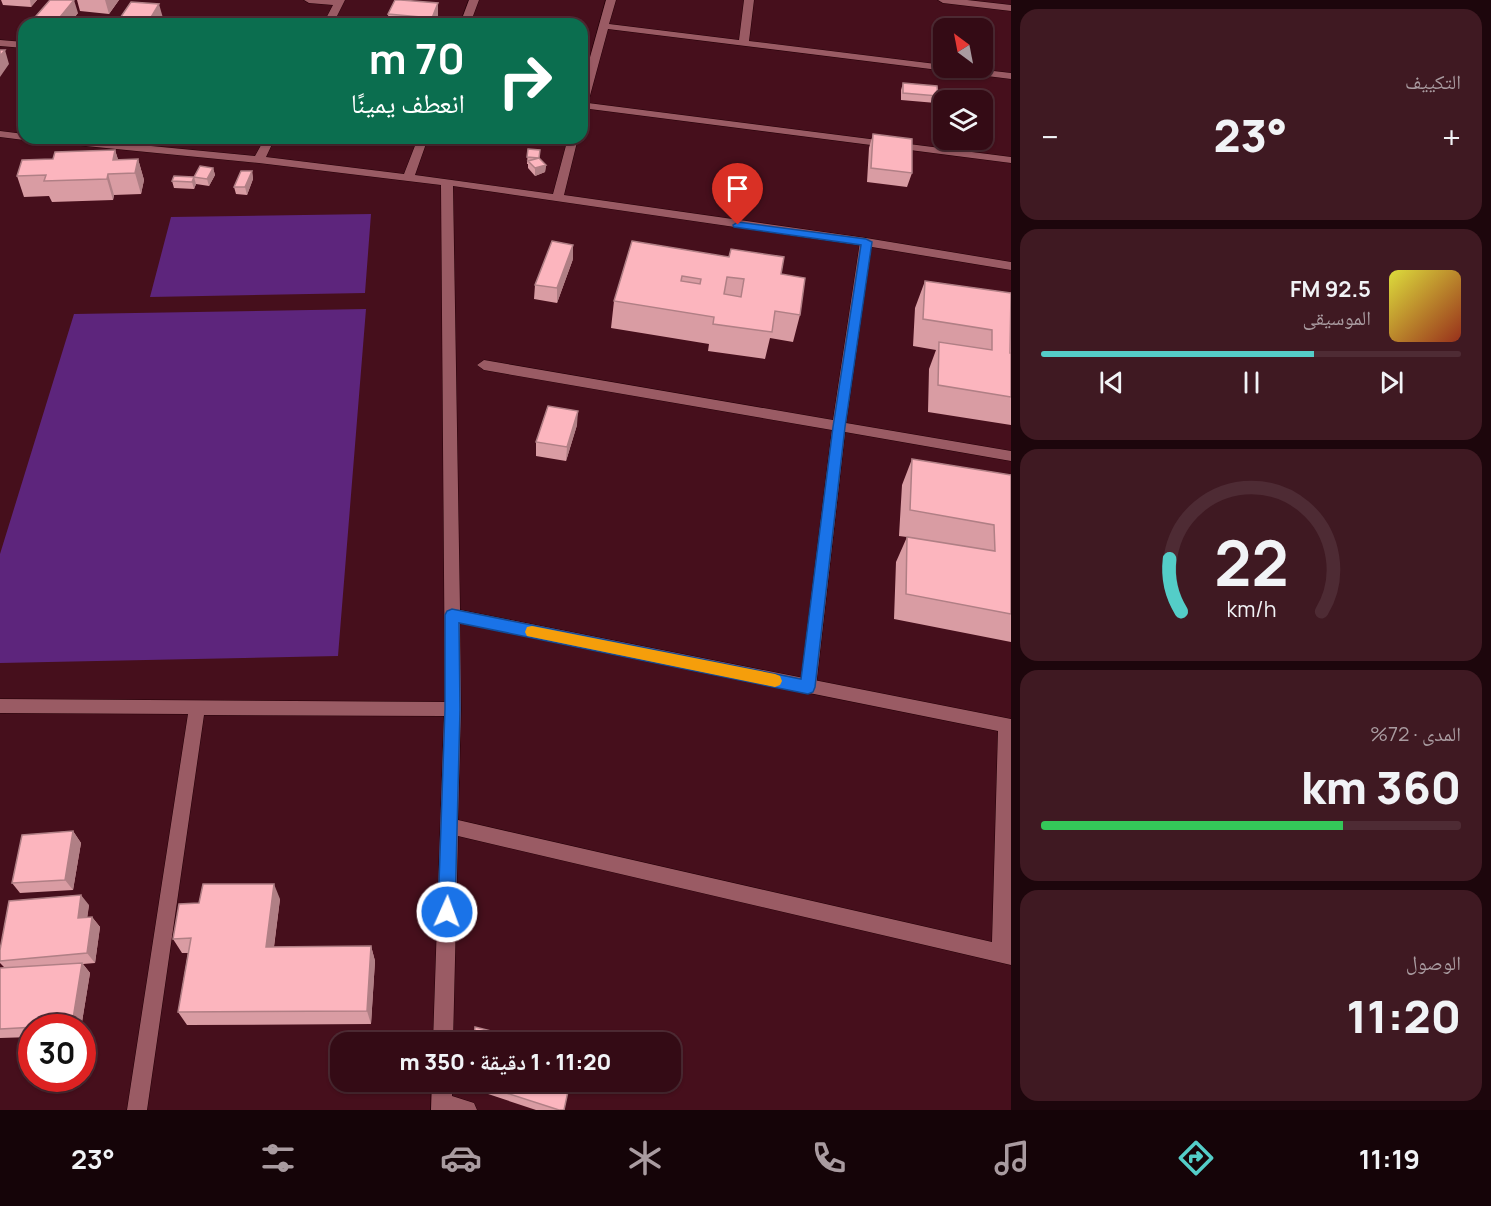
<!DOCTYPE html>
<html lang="ar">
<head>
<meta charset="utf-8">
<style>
  :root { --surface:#340b15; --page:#3f1922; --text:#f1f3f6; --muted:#a99ba0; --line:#4e2b34; --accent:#54cdc8 }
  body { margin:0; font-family:Manrope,"Noto Naskh Arabic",sans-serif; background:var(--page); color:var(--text); direction:rtl; height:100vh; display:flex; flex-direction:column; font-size:22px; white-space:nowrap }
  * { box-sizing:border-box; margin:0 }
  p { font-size:20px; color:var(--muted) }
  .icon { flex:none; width:33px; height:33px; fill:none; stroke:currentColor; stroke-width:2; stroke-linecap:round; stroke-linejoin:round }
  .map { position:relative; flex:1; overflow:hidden; direction:ltr }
  .drawer { display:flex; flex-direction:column; gap:9px; padding:9px; background:#1d060c; width:480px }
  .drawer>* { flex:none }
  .hud { position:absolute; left:18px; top:18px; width:570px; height:126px; border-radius:18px; box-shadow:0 2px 4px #0004,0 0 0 2px var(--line); direction:rtl; background:#0b6e4f; color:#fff; overflow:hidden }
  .needle { width:39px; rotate:328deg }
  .controls { position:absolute; left:933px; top:18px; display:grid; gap:12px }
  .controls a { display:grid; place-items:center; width:60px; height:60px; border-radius:12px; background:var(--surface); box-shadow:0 2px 4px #0004,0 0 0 2px var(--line); font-size:30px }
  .speed { position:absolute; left:18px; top:1014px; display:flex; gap:12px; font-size:30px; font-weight:700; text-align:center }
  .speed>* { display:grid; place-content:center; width:78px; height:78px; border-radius:50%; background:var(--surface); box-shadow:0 2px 4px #0004,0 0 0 2px var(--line); line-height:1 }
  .speed .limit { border:9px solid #d22; background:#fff; color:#111 }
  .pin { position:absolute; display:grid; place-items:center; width:51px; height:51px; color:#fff; margin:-62px -26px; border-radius:50% 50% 50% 0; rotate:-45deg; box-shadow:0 0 6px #0007 }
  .pin .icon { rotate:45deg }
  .me { position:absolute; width:66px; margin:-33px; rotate:2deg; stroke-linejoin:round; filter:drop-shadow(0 0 4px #0008) }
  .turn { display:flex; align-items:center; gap:21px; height:126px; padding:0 24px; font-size:27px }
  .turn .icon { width:78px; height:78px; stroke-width:2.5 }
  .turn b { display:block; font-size:42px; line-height:51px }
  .big { font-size:45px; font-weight:800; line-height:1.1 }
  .drawer .widget { flex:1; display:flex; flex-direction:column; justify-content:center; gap:9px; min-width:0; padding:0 21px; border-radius:18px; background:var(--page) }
  .drawer .dial { align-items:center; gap:0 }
  .dial svg { height:156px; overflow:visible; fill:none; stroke:var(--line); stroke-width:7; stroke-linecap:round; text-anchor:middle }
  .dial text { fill:var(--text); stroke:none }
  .song { display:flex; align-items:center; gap:18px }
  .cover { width:72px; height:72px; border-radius:9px; background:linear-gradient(135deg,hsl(60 70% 55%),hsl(10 70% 35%)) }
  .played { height:6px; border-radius:3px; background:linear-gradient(90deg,var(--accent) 65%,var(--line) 65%) }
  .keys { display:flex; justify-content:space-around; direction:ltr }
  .heat { display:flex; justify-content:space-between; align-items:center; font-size:33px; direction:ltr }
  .charge { height:9px; border-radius:4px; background:linear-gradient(90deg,#34c759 72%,var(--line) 0) }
  .trip { position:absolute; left:330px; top:1032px; width:351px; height:60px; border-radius:18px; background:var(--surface); box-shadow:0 2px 4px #0004,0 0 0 2px var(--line); font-weight:800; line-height:60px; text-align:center; direction:rtl }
  .menu { display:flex; height:96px; justify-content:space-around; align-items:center; background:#150408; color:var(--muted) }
  .menu .icon { width:42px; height:42px }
  .menu .selected { color:var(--accent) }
  .menu b { font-size:27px; color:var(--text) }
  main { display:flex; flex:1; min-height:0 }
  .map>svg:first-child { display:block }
</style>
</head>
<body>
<main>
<section class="drawer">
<div class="widget"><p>التكييف</p>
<div class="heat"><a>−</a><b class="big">23°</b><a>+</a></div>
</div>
<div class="widget">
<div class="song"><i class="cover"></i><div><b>92.5 FM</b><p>الموسيقى</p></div></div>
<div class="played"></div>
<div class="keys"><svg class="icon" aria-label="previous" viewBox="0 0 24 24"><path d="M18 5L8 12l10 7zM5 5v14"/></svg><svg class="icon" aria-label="pause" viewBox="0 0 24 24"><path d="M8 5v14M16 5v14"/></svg><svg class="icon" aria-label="next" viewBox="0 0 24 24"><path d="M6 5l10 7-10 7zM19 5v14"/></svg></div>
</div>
<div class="widget dial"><svg viewBox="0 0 100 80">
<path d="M14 69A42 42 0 1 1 86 69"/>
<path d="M14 69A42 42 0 0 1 8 42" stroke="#54cdc8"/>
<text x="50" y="56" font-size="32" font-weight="700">22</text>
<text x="50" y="72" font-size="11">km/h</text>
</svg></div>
<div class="widget"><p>المدى · 72%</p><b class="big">360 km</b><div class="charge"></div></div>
<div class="widget"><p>الوصول</p><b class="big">11:20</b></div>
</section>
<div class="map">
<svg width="1011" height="1110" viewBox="0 0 1011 1110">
  <rect width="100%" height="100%" fill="#460f1c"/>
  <path fill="#5d257c" d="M371 214 365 293 150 297 171 217Z
    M366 309 338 656 0 663V554L74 314Z"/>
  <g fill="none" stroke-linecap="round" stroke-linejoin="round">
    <g stroke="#250008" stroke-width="1">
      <path id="service" d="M866 238 872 242 846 423 1011 451V461L845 432 816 687 814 692 808 694 802 692 800 687 832 430 484 370 477 365 484 360 833 420 860 242Z"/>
    </g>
    <g stroke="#250008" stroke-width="1">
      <path id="minor" d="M304 0H345L333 24H323L333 5 309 3Z
        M469 0H479L470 24H460Z
        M606 0H616L609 24 739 40 744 0H754L749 41 944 65V68H967L1011 73V79L608 29 588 103 1011 157V163L582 108V86Z
        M938 0H967L1011 5V11L943 3Z
        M0 40 24 42V48L0 46Z
        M0 131 24 134V138H29L24 140 0 137Z
        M30 138H68L255 156 265 138H275L266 157 404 174 418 138H428L415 175 553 194 568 138H578L564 195 866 238 1011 262V270L866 246 453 186 460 610 1011 719V965L458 836 453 1042H433L444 716 204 715 147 1110H127L188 714 0 713V699L445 702 441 185 259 163 35 141ZM460 623 998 731 992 942 458 820 461 709Z
        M432 1082H452V1096L474 1103 477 1110H431Z"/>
    </g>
    <use href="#service" fill="#9a5b64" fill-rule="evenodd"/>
    <use href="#minor" fill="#9a5b64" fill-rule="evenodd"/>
  </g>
  <path fill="#d99ca3" d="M1 0H37L31 7 3 5Z
    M77 0H119L109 14 80 11Z
    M438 3V17L435 24H389L388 14Z
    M78 13 69 24 30 23Z
    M903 83 938 96 936 103 901 100V90Z
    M873 134 912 173 907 187 867 182 869 148Z
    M528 149 540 159 546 165 545 172 535 176 528 168V164H527Z
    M115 150 118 160 138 159 144 180 141 194 114 195 113 200 52 202 49 196 24 197 17 176 53 159Z
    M213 168 215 175 209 186 196 184 194 189 174 188 172 181 194 177Z
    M252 171 253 179 247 195 236 194 234 187Z
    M729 257 781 274 800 315 793 342 770 338 765 359 708 351 709 344 611 328 614 301Z
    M573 259 557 303 534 299 535 285Z
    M925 281 1011 293V425L928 412 929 369 936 350 913 346 915 308Z
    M577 425 566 461 536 456V442Z
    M912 459 1011 475V642L894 619 896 562 907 537 899 536 902 485Z
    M73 831 81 843 73 890 20 893 12 883Z
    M280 899 274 947 371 946 375 961 371 1024 187 1025 178 1012 188 953H182L173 939Z
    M89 905 87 917H92L100 927 95 963 83 964 90 973 81 1028H32V1037L0 1038V968H5L0 963V950Z
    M470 1082H570L564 1110H536L470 1088Z"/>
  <path fill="#b07f85" d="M30 0H37L31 7Z
    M74 0 78 13 69 24H57L56 22Z
    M105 0H119L109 14Z
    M438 3V17L435 24H432V18Z
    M159 4 163 18 159 24H147Z
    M5 50 9 64 0 77V56Z
    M115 150 122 171 113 160Z
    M138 159 144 180 141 194 135 173Z
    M546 165 545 172 535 176V168Z
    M213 168 215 175 209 186 207 179Z
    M252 171 253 179 247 195 245 187Z
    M108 174 114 195 113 200 107 179Z
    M194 177 196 184 194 189 192 182Z
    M573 245V259L557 303V288Z
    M578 411 577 425 566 461 567 447Z
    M73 831 81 843 73 890 65 880Z
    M274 884 280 899 272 961 266 947Z
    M81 895 89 905 86 928 78 918Z
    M92 917 100 927 95 963 87 953Z
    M371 946 375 961 371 1024 367 1011Z
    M82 963 90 973 81 1028H74L72 1025Z"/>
  <path fill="#fcb5be" stroke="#b07f85" stroke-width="1.5" fill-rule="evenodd" d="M50 0H74L56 22 44 20 41 24 30 23Z
    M395 0H401L438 3 432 18 388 14Z
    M131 2 159 4 147 24H116Z
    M321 22 339 24H320Z
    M0 50H5L0 56Z
    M903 83 937 86 938 96 903 93Z
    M873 134 912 139V173L871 168Z
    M528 149 540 150 539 158 546 165 535 168 528 161 539 158 527 157Z
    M115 150 113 160 138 159 135 173 108 174 107 179 44 181 46 175 17 176 22 160 53 159 55 152Z
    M200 166 213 168 207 179 194 177 192 182 172 181 174 176 194 177Z
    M241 171H252L245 187H234Z
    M552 241 573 245 557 288 535 285Z
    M632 241 729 257 731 249 784 257 781 274 805 278 800 315 775 311 772 332 713 324 714 317 614 301ZM682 276 701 279 700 284 681 281ZM727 277 744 279 741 297 724 294Z
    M925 281 1011 293 1010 353H1011V397L938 385 939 342 992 350V330L923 319Z
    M548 406 578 411 567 447 536 442Z
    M912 459 1011 475V614L906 594 907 537 995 551 994 525 910 510Z
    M73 831 65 880 12 883 22 835Z
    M203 884H274L266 947 371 946 367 1011 178 1012 191 938 173 939 179 904 199 903Z
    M81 895 78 918 92 917 87 953 0 961V950L9 901Z
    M82 963 72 1025 0 1029V968Z
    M475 1027 535 1042H474Z
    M472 1082H570L564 1110H559Z"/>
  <path fill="#1a73e8" stroke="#114b97" stroke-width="1.5" d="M738 222 866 239 872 242 845 427 815 687 813 692 808 694 459 623 460 709 455 912 453 918 447 921 441 918 438 912 445 709V615L447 611 452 609 801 679 833 427 861 245 734 227 733 225Z"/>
  <path fill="#f59e0b" d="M532 626 775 674 780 676 782 681 780 685 775 687 532 637 527 636 525 632 527 627Z"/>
</svg>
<div class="controls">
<a><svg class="needle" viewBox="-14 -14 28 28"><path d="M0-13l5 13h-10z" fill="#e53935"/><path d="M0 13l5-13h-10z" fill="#a99ba0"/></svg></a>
<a><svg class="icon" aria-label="layers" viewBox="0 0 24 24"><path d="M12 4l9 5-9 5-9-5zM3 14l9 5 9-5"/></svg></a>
</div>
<div class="speed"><div class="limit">30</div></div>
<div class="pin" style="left:738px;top:225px;background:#d93025"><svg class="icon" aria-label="arrive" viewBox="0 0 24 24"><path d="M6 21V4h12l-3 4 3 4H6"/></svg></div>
<svg class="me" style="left:447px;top:912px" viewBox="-20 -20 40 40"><circle r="17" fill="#1a73e8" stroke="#fff" stroke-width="3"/><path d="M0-11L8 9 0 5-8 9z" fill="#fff"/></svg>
<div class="trip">11:20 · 1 دقيقة · 350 m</div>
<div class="hud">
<div class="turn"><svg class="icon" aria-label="right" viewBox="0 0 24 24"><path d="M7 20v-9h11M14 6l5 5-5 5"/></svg><div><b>70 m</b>انعطف يمينًا</div></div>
</div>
</div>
</main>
<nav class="menu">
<b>11:19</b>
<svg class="icon selected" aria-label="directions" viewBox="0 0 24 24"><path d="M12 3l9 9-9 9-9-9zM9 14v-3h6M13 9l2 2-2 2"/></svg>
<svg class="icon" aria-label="music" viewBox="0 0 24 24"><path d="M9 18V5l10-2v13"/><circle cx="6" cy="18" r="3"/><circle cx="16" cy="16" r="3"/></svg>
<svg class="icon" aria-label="phone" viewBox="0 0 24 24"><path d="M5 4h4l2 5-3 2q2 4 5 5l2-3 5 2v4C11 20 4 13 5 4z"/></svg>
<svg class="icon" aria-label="climate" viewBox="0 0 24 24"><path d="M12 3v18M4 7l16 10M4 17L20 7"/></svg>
<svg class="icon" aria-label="car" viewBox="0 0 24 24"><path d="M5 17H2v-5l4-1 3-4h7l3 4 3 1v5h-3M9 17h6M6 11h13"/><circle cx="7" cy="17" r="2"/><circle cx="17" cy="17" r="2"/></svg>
<svg class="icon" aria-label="filters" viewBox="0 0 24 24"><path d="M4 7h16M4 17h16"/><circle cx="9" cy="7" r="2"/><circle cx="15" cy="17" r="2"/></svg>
<b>23°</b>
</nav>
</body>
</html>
